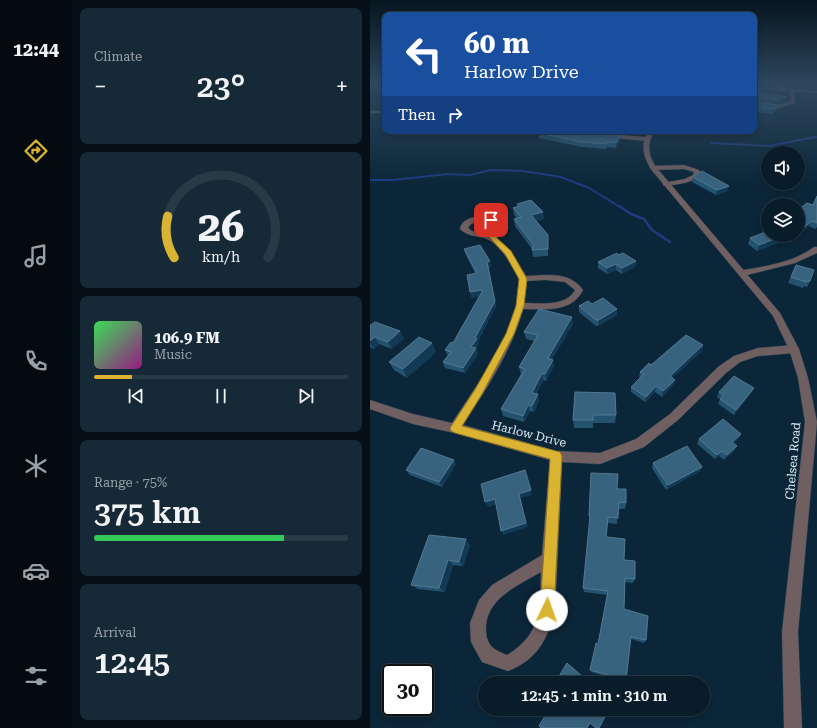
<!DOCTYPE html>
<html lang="en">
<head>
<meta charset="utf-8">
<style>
  :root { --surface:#081c2a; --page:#162936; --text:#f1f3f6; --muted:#98a1a8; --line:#293a47; --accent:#dab333 }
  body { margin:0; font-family:"Roboto Serif",serif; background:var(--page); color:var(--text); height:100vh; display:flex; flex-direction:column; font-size:15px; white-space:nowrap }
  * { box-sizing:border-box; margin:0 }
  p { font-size:13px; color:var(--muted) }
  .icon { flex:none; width:22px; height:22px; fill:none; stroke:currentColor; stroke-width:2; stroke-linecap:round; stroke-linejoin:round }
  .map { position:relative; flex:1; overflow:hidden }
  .panel { display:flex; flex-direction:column; gap:8px; padding:8px; background:#040f17; width:298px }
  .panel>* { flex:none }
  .top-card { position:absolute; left:12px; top:12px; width:375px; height:122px; border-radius:8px; box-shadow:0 2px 6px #0003,0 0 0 1px var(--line); background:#1a4fa0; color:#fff; overflow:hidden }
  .controls { position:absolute; left:391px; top:146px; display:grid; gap:8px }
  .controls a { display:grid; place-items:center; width:44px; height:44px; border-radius:50%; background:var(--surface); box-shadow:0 2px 6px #0003,0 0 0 1px var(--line); font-size:20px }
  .speed { position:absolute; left:12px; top:664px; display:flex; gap:8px; font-size:20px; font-weight:700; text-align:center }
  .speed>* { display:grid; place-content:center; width:52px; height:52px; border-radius:50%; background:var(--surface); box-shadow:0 2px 6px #0003,0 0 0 1px var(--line); line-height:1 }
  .speed .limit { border:2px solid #111; border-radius:6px; background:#fff; color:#111 }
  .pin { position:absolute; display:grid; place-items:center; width:34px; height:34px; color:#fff; margin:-17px; border-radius:8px; box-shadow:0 2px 6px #0006 }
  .me { position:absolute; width:44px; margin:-22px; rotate:3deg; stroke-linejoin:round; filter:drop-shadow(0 0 3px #0008) }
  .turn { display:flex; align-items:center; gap:14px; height:84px; padding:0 16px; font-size:18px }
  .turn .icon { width:52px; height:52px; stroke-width:2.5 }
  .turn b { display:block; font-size:28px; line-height:34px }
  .then { display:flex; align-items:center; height:38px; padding:0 16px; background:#0003; gap:8px; font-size:15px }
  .big { font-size:30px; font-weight:600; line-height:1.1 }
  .panel .widget { flex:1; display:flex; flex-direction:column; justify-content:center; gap:6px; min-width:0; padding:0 14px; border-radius:8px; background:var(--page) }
  .panel .dial { align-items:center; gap:0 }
  .dial svg { height:104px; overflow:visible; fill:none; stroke:var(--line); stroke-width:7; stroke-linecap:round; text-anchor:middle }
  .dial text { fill:var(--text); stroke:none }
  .song { display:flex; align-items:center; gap:12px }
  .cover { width:48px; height:48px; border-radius:6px; background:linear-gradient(135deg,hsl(130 70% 55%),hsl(310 70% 35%)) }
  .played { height:4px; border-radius:2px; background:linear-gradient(90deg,var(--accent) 15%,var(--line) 15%) }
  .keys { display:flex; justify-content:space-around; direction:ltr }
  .heat { display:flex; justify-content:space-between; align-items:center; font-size:22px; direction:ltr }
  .charge { height:6px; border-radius:3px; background:linear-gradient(90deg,#34c759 75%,var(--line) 0) }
  .trip { position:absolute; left:108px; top:676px; width:232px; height:40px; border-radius:20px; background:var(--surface); box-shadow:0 2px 6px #0003,0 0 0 1px var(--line); font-weight:600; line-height:40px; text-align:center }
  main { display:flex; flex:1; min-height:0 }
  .tab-bar { display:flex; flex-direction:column; width:72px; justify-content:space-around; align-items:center; background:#030b11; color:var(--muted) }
  .tab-bar .icon { width:28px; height:28px }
  .tab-bar .on { color:var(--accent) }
  .tab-bar b { font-size:18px; color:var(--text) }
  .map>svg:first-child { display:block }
</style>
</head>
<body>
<main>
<nav class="tab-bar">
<b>12:44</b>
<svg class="icon on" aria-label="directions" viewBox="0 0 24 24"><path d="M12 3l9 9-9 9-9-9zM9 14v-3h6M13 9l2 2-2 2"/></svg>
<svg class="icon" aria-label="music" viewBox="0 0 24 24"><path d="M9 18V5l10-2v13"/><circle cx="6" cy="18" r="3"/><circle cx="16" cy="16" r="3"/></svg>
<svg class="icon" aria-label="phone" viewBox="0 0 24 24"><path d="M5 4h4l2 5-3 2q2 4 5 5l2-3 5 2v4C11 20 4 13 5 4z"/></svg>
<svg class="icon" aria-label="climate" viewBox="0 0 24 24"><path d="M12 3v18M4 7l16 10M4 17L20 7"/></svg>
<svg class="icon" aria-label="car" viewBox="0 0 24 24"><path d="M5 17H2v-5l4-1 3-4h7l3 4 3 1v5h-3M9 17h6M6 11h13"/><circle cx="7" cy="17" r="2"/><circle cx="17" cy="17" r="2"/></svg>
<svg class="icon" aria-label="filters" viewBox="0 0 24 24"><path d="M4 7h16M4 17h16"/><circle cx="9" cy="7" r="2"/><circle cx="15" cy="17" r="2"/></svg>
</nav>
<section class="panel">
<div class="widget"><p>Climate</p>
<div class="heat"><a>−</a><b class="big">23°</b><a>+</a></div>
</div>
<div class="widget dial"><svg viewBox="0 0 100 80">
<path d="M14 69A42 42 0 1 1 86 69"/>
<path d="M14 69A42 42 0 0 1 9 37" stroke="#dab333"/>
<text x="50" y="56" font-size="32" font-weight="700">26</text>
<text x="50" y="72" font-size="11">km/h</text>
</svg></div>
<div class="widget">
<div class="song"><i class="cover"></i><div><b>106.9 FM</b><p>Music</p></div></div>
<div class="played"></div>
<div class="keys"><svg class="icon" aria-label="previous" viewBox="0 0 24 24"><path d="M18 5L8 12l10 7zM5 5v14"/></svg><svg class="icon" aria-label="pause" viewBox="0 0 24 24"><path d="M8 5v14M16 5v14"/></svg><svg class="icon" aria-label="next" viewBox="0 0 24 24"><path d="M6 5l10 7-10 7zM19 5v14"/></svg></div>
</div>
<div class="widget"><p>Range · 75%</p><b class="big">375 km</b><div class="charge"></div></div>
<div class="widget"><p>Arrival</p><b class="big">12:45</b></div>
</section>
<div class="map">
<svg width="447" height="728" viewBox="0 0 447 728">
  <rect width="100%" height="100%" fill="#0b2638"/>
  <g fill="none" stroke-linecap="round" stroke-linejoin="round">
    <path stroke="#1e3b81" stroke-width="1.5" d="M439 138 447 137"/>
    <path stroke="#1e3b81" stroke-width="2" d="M341 143 399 146 445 137
      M0 180H23L78 174 100 175 121 170 153 171 191 177 219 188 250 207"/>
    <path stroke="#1e3b81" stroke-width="2.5" d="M249 206 261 214 274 219 282 230 300 242"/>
    <g stroke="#284253" stroke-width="1">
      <path id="minor" d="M384 84H387V89H384Z
        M402 84H407L422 90 425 97V103L409 108 384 105V103L409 105 421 101 419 92Z
        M0 111H15V113H0Z
        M238 134 276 137 279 139 276 141 236 137V135Z
        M314 165 329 170 331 174C322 184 307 184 295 186L293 185V183L315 179 323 175 324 172 314 169 283 170 280 168 283 166Z
        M110 216 123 219 127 223V238L144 256 156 276C176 275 200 271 213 290 202 313 175 309 153 309 142 351 116 389 93 425L186 451 230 453 266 439 300 414 348 367 364 356 388 348 424 345 429 349 424 353 388 356 370 362 356 373 308 420 274 447 230 464 192 462 185 610C177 640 168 659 138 671L112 662 101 642 100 623 109 600 122 585 172 555 180 460 85 433 43 424 0 409V400L43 414 82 423C105 388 152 323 149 280 148 272 142 265 138 259 133 253 127 245 121 241 111 235 99 238 90 229 91 220 102 217 110 216ZM107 221H118L119 236 102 231 98 228 100 225ZM176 280 195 282 205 290C196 307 170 303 154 303L157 281ZM171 572C170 608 172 634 137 655 124 650 117 646 116 632 114 599 147 586 171 572Z
        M444 247H447V253L425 263 373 276 369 273 373 270C398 266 424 262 444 247Z"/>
    </g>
    <g stroke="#284253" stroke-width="1">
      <path id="tertiary" d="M384 87 447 91V93L384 89Z
        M279 131H285C276 144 278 154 286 167L410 313 429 349 438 378 447 422 428 632 432 728H414L412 632 435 422 428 378 419 349 403 316 280 168C273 154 270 144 279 131Z"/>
    </g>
    <use href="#minor" fill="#705f61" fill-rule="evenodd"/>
    <use href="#tertiary" fill="#705f61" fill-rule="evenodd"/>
  </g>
  <path fill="#245370" d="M384 89 392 90V92L417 97 415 101 409 103 387 102 408 109 403 114 384 112Z
    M230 131H255L254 133Z
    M169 133 250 140 246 148 237 147 236 149 212 147 169 138Z
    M323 177 359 186 357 191 346 195 322 182Z
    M447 196V227L445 229 439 226 420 242 415 240 387 251 378 244 380 238 398 235H428Z
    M147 204 174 219 166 221 178 235V256L163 257 162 249 145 226 144 219 147 218 144 215 143 208 148 206Z
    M94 249 121 267 118 268 126 306 108 341 109 344 106 348 108 354 95 373 75 368 73 362 78 356 75 350 83 343 109 296 101 298 105 273 96 255Z
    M249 255 266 261 265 267 252 274 246 270 237 274 228 268V262Z
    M426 265 440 281 437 287 434 286 433 288 418 283Z
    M222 304 247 309V315L228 326H226L209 312V306Z
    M203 324 182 359 184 366 176 381 173 380 166 394 169 401 164 412 160 411 154 422 133 416 131 409 151 374 149 367 164 341 156 339 154 332Z
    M0 325 34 338 22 349 9 344 4 349 0 347Z
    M333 345 332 351 302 378 303 385 292 397 285 392 275 402 261 392V387L270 378 269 377 270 372 281 365Z
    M66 352 37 378 24 370 19 362Z
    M384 388 381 393 364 415 348 404 350 399 347 397 349 392Z
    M205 392 246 415 245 423H223V428H204L203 420Z
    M371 434 368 439 364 443V451L354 460 349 456 345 459 327 444 329 439Z
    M283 463 332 467 330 471 296 490 282 468Z
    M86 464 72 487 40 475 36 470Z
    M247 489 256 503 255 509H248L247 524 238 523 236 537 254 560 265 579 263 583 255 582 254 609 276 640 274 643 261 639 256 680 254 681 221 672 228 644 237 595 214 592 213 588 220 522H219V516Z
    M100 545 93 566 83 565 75 592 48 589 41 585Z"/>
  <path fill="#123a54" d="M15 84V89L6 92 4 88Z
    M417 97 415 101 409 103 410 99Z
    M410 105 408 109 403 114 405 109Z
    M332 131H345L332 136Z
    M251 135 250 140 246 148V143Z
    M359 186 357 191 346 195 347 190Z
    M173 212 174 219 162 222 161 215Z
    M442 221 439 226 420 242 422 236 424 235H428V232Z
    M415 235H417L415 240 387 251 389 245Z
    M120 261 121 267 118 268 126 306 108 341 109 344 103 353 101 347 105 338 125 301 117 262Z
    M266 261 265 267 252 274V268Z
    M246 264V270L237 274V268Z
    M113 290 115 295 101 298 100 292Z
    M247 309V315L228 326 229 320Z
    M202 317 203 324 179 365 178 358Z
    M30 331 34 338 22 349 18 342Z
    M5 337 9 344 4 349 0 343V341Z
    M62 343 66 352 37 378 33 369Z
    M333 345 332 351 298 382 300 376Z
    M106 348 108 354 95 373 93 368Z
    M183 360 184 366 176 381 175 374Z
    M172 373 173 380 163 399 162 393Z
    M305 380 303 385 292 397 293 391Z
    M286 386 285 392 275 402 276 397Z
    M384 388 381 393 364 415 366 410Z
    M168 394 169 401 164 412 162 406Z
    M158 405 160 411 154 422 153 416Z
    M371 434 368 439 359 447 362 442Z
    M367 446 364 451 354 460 357 455Z
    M352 451 349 456 345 459 347 455Z
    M84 460 86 464 72 487 69 482Z
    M332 467 330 471 296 490 298 485Z
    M155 470 162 495 150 498 158 527 133 535 131 531 149 494Z
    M125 499 127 504 118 507 115 502Z
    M96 539 100 545 93 566 89 562Z
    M78 560 83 565 75 592 69 588Z"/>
  <path fill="#38637f" stroke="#527992" d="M3 84H15L4 88Z
    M384 89 392 90 391 92 417 97 410 99 384 97 385 102 410 105 405 109 384 107Z
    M169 131H213L251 135 246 143 237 142 236 144 212 142 169 133Z
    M332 171 359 186 347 190 323 177Z
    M447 196V223L442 221 428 232V210L437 203 443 205Z
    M161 200 173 212 161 215 178 235V249L162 250 163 244 144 219 151 217 143 208 149 206 147 204Z
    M398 231V235H415L389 245 380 238Z
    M110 245 120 261 117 262 125 301 105 338 107 339 101 347 106 348 93 368 73 362 81 352 75 350 81 342 83 343 113 290 100 292 97 275 107 273 94 249Z
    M247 253 249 255 253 253 266 261 252 268 246 264 237 268 228 262Z
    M426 265 444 270 440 281H437L436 282 421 277Z
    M233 298 247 309 229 320H226L209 306 218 301 222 304Z
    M169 309 202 317 178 358 183 360 175 374 172 373 162 393 168 394 162 406 158 405 153 416 131 409 155 369 149 367 168 335 154 332Z
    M5 322 30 331 18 342 5 337 0 341V325H1Z
    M316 335 333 345 300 376 305 380 293 391 286 386 276 397 261 387 274 374 270 372 279 363 281 365Z
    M49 337 62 343 33 369 19 362Z
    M364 376 384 388 366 410 350 399 354 395 349 392Z
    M205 392 245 393 246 415H223V420H203Z
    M353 419 371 434 362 442 367 446 357 455 352 451 347 455 329 439Z
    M317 446 332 467 298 485 283 463Z
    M51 448 84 460 69 482 36 470Z
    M155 470 161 490 149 494 156 523 131 531 125 499 115 502 111 484Z
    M221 473 248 474 247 489H256V503L249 502 248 518 238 517 236 537 255 539 254 560 265 561V579L255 578 254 609 278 616 276 640 261 637 256 680 220 670 226 643 228 644 238 591 213 588 220 516H219Z
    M59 535 96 539 89 562 78 560 69 588 41 585Z
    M197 663 220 683H185Z
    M179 709H239L229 728H226L220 723 217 728H171L169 726Z"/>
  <linearGradient id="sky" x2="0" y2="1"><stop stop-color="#06151f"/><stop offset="0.45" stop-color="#2e475e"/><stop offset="1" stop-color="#2e475e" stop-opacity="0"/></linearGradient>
  <rect width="447" height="186" fill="url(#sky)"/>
  <path fill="#dab333" stroke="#8e7421" d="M121 218 124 220 127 238 141 251 157 279 154 306 144 334 112 394 92 426 186 451 190 452 192 456 184 610 182 615 177 617 172 615 170 610 180 459 85 433 81 431 80 428 106 388 136 334 146 306 149 279 135 254 120 238 118 220Z"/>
  <g text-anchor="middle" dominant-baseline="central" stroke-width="4" stroke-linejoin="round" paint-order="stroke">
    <g font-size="12" fill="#ddedf9" stroke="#0b2638">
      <text transform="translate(159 434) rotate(14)">Harlow Drive</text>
      <text transform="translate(423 461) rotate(-85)">Chelsea Road</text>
    </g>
  </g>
</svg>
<div class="controls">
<a><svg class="icon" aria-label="sound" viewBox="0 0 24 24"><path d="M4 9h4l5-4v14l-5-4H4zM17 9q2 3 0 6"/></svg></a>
<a><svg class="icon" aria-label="layers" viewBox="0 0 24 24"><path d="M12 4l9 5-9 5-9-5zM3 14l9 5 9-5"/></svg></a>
</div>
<div class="speed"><div class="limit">30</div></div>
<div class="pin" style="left:121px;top:220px;background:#d93025"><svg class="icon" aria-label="arrive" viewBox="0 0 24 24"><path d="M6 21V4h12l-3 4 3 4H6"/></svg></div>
<svg class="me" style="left:177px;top:610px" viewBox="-20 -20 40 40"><circle r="19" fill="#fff"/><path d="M0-13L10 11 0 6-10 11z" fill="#dab333"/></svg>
<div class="trip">12:45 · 1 min · 310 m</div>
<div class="top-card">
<div class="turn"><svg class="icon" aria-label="left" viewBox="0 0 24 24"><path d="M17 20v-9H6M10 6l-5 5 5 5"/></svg><div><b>60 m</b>Harlow Drive</div></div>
<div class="then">Then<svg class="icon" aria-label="right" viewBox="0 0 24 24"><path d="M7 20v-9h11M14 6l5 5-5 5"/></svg></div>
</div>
</div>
</main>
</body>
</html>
